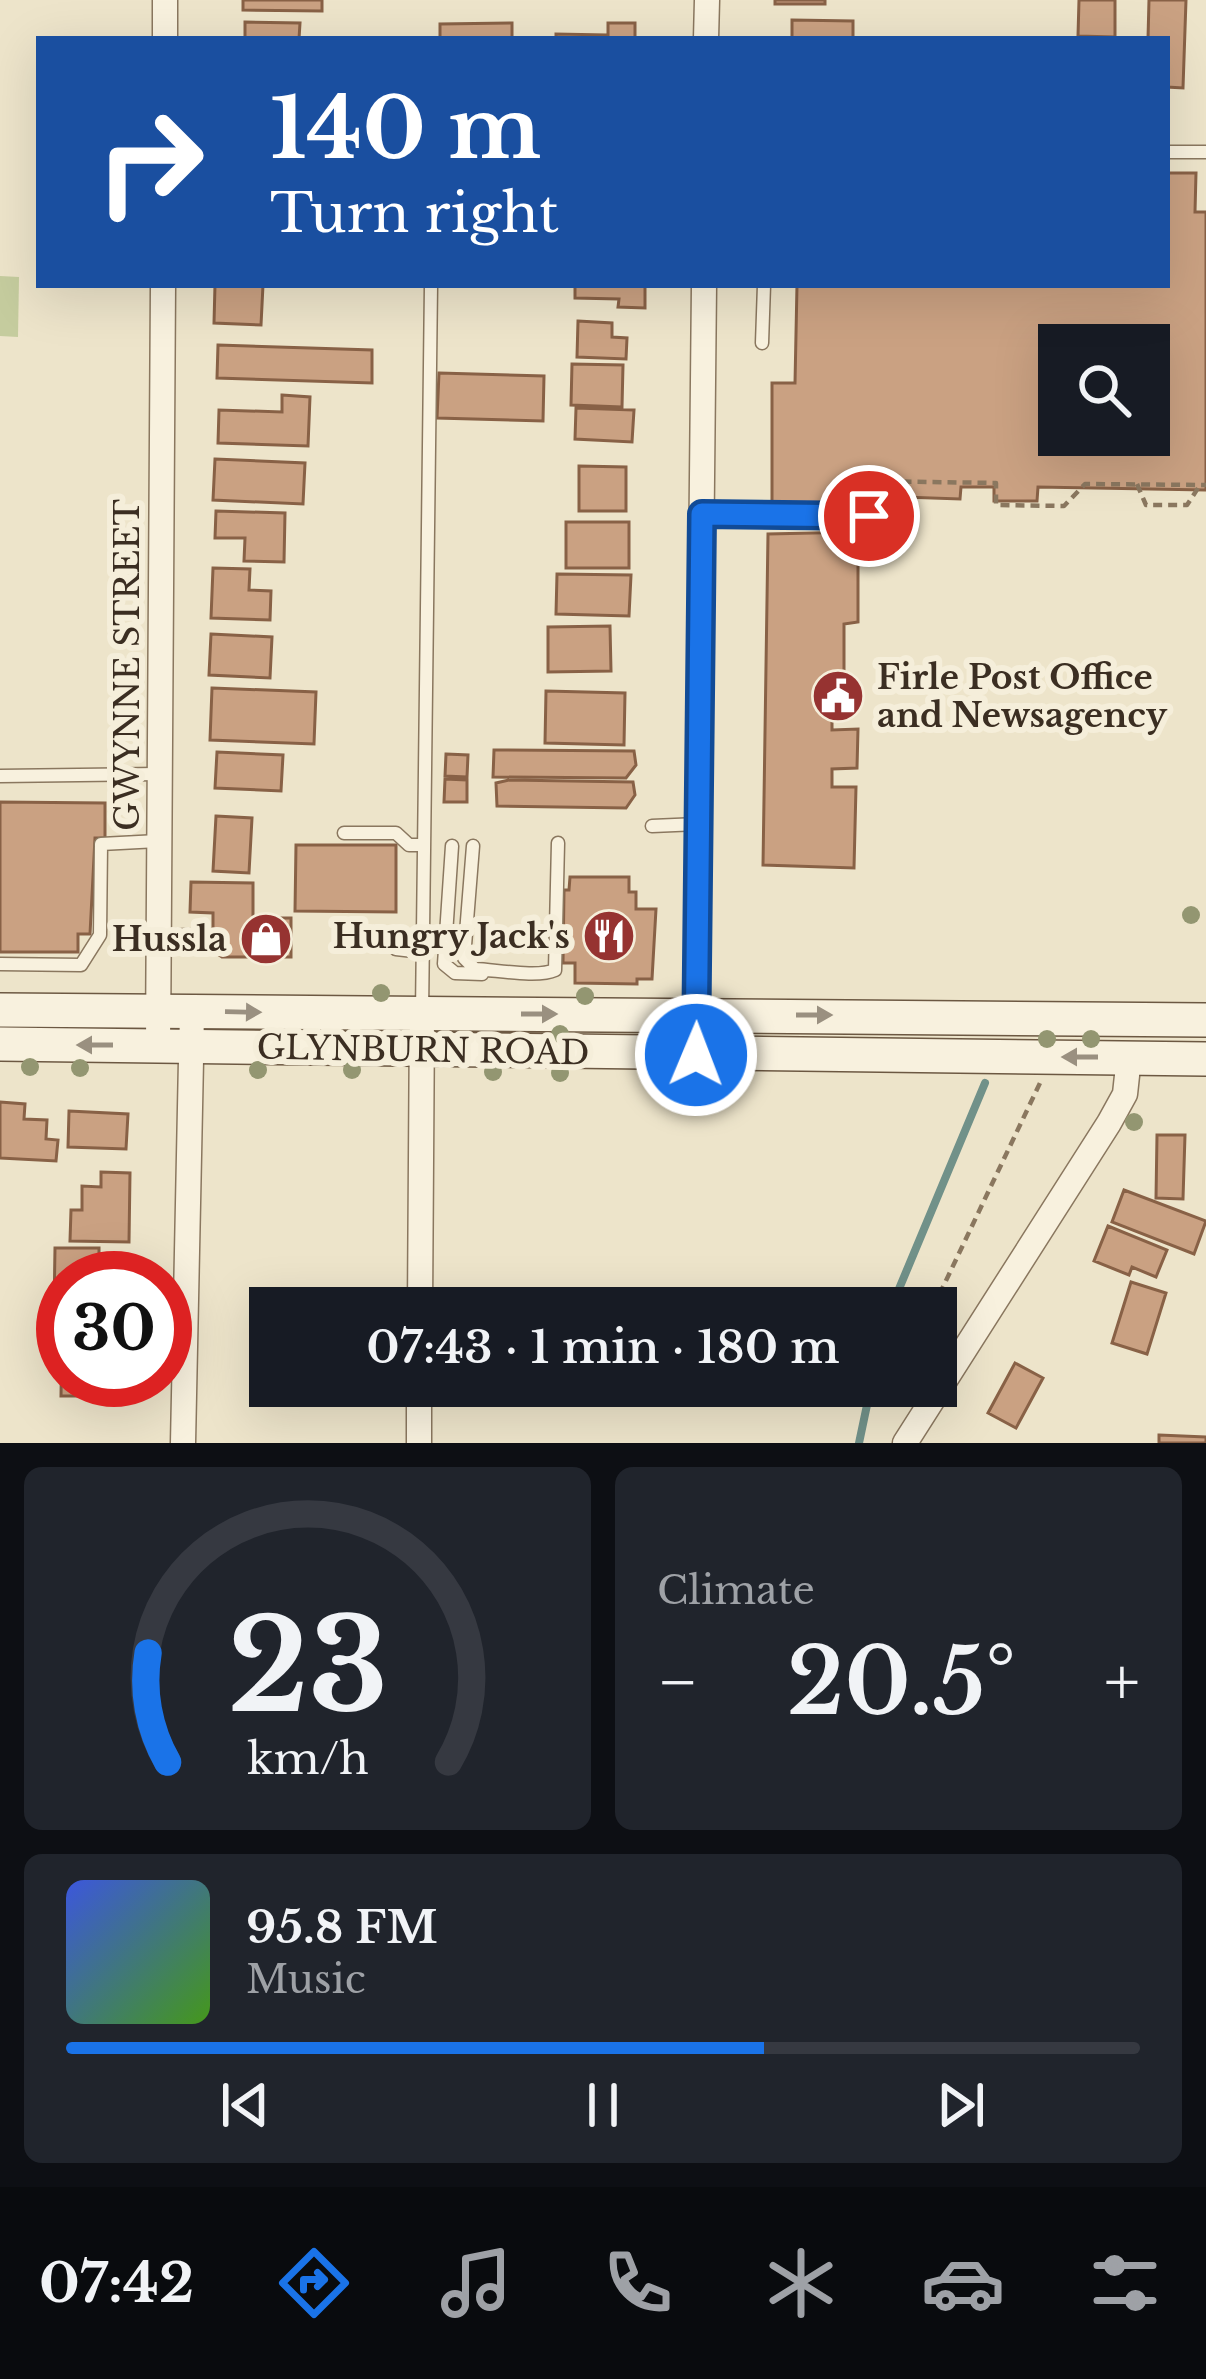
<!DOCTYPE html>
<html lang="en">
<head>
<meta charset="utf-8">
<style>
  :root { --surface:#171b24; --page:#20242c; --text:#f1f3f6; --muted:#9ea1a6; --line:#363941; --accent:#1a73e8 }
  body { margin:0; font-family:"Libre Baskerville",serif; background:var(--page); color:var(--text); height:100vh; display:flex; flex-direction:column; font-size:45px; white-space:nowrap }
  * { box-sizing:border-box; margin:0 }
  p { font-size:39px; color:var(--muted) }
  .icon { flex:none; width:66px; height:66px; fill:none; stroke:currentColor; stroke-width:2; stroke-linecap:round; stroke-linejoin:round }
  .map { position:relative; height:1443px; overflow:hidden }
  .drawer { display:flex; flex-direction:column; gap:24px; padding:24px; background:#0d0f14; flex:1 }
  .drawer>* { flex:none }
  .banner { position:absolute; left:36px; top:36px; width:1134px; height:252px; border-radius:0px; box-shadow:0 12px 48px #0002; background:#1a4fa0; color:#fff; overflow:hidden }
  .buttons { position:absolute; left:1038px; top:324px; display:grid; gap:24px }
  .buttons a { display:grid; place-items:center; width:132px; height:132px; border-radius:0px; background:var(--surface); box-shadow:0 12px 48px #0002; font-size:60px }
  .speed { position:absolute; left:36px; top:1251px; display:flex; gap:24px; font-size:60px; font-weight:700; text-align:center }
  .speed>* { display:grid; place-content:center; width:156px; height:156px; border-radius:50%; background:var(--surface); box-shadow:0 12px 48px #0002; line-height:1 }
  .speed .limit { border:18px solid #d22; background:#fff; color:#111 }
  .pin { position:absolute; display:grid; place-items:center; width:102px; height:102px; color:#fff; margin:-51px; border:6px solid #fff; border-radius:50%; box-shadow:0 3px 12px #0007 }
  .me { position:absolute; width:132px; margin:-66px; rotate:1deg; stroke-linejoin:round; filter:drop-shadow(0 0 9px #0008) }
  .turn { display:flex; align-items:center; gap:42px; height:252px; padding:0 36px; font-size:54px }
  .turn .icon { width:156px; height:156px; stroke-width:2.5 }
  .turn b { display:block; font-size:84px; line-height:102px }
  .big { font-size:90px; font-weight:600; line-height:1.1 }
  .drawer .tile { flex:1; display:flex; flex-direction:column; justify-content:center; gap:18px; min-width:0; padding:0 42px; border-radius:18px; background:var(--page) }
  .drawer .dial { align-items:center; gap:0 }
  .dial svg { height:312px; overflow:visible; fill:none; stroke:var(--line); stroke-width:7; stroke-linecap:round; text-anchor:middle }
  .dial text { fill:var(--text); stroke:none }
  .song { display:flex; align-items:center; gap:36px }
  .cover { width:144px; height:144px; border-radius:18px; background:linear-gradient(135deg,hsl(230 70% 55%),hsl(100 70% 35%)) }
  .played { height:12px; border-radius:6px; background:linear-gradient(90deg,var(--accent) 65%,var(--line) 65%) }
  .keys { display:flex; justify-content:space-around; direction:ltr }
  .heat { display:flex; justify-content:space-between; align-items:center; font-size:66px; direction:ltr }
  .drawer .tiles { flex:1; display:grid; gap:24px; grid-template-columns:1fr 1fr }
  .tile:last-child { grid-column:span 2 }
  .trip { position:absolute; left:249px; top:1287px; width:708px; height:120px; border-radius:0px; background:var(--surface); box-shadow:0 12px 48px #0002; font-weight:600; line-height:120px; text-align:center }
  .menu { display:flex; height:192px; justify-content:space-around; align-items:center; background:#090b0e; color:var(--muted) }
  .menu .icon { width:84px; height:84px }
  .menu .selected { color:var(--accent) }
  .menu b { font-size:54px; color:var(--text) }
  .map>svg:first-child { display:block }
</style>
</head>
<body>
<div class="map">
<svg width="1206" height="1443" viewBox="0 0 1206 1443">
  <rect width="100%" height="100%" fill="#ede4ca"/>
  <path fill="#c5cc9e" d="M0 276 19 277 18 337 0 336Z"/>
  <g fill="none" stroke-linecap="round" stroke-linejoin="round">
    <path stroke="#719189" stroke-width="8" d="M891 1308 985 1083
      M859 1443 871 1386"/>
  </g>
  <path fill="#caa182" stroke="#886146" stroke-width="3" fill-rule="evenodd" d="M243 0H322V11L243 10Z
    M775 0H825V4H775Z
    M1079 0H1115V37L1078 36Z
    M1149 0H1186L1183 88 1167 87V39H1148Z
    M792 20 853 21V39H792Z
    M245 22 300 23 299 39H245Z
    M512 23V39H440V24Z
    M608 23H635V39H556V34L608 35Z
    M1167 173H1196L1195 212H1206V490L1038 487 1037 501H994V487H961L960 499 874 496 862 505 772 502V383H795L797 285H1167ZM1059 345H1149V435H1059Z
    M215 285H263L261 325 214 323Z
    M575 285H645V308L618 307 619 299 575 298Z
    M578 321 612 323V337L627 338 626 359 577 357Z
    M218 345 372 350V383L217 378Z
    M572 364 623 365 622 407 571 405Z
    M439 373 544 376 543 421 437 418Z
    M282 395 310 397 308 446 218 443 219 410 282 412Z
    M576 408 634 410 632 442 575 439Z
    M215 459 305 463 303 504 213 500Z
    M579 466 626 467V511H579Z
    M216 511 285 513 284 562 244 561 245 538H215Z
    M566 522H629V568H566Z
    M858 532V622L844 624V711L832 712V730L858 729 857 768 832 769V787H856L854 868 763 865 768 534Z
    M213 568 250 569 249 590 271 591 270 620 211 618Z
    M557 574 631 575 629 616 556 614Z
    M610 626 611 671 548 672V627Z
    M211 634 272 637 270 678 209 675Z
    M212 688 316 692 314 744 210 740Z
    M546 691 625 693 624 745 545 743Z
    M494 750 634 751 636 765 626 778 493 777Z
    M217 752 283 755 281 791 215 788Z
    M446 754 468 755 467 777 445 776Z
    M445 779 467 780V802H444Z
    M509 780 633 782 635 795 626 808 497 806 496 783Z
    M0 802 105 803V838H95L90 934H78V952H0Z
    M216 816 252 818 249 873 213 871Z
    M296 845H396V912L295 911Z
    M570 877H629V892H636V909H656L652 979H637V984L575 983V963H563L564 890H569Z
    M191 882 253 883V918H291V957H222L213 951V913L190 912Z
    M0 1102 25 1104 24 1119 47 1120 46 1139 58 1140 56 1161 0 1158Z
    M69 1111 128 1114 126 1149 68 1147Z
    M1157 1135H1185L1183 1199 1156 1198Z
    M101 1172 130 1173 129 1242 70 1241 71 1210H82V1186L101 1187Z
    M1124 1190 1206 1221 1194 1254 1112 1222Z
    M1108 1226 1167 1250 1156 1277 1132 1267 1129 1275 1094 1261Z
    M55 1248H99V1278H63V1310H54Z
    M1131 1282 1166 1293 1147 1354 1112 1343Z
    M62 1327 63 1380H104V1396H61Z
    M1015 1363 1043 1378 1016 1428 988 1413Z
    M1159 1435 1206 1437V1443H1159Z"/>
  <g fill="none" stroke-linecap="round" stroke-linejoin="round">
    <g stroke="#8a775f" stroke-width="15">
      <path id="service" d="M1167 152H1206
        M762 343 764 285
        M702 514 869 516 891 523
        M0 776 158 774
        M652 826 698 824
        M344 833H396L409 845H424
        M452 846 444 964 455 973 482 974
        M473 846 464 958 475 969C497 970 538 978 555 970L558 843
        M157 936 190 935
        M396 949 422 952
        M0 964 81 965 100 935 101 844 158 841
        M422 1013 431 285"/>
    </g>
    <g stroke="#8a775f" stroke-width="27">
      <path id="minor" d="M165 39V0
        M706 39 707 0
        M158 1045 163 285
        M696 1055 704 285
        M420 1308 422 1014
        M183 1443 192 1012
        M419 1443V1386
        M905 1443 1109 1123 1125 1094 1129 1057"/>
    </g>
    <g stroke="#6c5842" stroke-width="36">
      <path id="secondary" d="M0 1010 1206 1020
        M0 1044 1206 1059"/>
    </g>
    <path stroke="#8a775f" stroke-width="4.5" stroke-dasharray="9 6" stroke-linecap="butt" d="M1137 484 1146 505H1187L1200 485
      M849 498 868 481 996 483V505L1064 506 1085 484 1206 485
      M933 1308 1040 1083
      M899 1403 905 1386"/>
    <use href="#service" stroke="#f8f1de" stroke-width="12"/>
    <use href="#minor" stroke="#f8f1de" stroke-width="24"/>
    <use href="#secondary" stroke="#f8f1de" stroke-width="33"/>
  </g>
  <g fill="#939671">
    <circle cx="1191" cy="915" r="9"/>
    <circle cx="134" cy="933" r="9"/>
    <circle cx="381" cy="993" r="9"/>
    <circle cx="585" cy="996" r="9"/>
    <circle cx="560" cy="1034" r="9"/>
    <circle cx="1047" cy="1039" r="9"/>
    <circle cx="1091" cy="1039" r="9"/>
    <circle cx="30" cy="1067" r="9"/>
    <circle cx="80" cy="1068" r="9"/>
    <circle cx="258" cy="1070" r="9"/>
    <circle cx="352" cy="1070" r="9"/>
    <circle cx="493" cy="1072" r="9"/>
    <circle cx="560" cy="1073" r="9"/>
    <circle cx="1134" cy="1122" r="9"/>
  </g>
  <defs><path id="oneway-solid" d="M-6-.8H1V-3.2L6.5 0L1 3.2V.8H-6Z" transform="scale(3)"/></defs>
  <g fill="#9a9080">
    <use href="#oneway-solid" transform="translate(243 1012) rotate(1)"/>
    <use href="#oneway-solid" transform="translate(539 1014)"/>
    <use href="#oneway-solid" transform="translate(814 1015)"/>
    <use href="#oneway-solid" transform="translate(95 1045) rotate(-180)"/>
    <use href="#oneway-solid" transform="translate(1080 1057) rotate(-180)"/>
  </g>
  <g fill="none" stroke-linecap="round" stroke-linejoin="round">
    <g stroke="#114b97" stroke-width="30">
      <path id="route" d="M696 1055 702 514 869 516"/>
    </g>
    <use href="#route" stroke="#1a73e8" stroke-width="21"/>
  </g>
  <defs>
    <g id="civic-disc" transform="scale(2.7)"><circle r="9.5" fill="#963331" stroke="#f5eeda"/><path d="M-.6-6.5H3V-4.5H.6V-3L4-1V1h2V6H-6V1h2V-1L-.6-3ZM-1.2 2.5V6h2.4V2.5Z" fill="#fff"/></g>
    <g id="restaurant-disc" transform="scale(2.7)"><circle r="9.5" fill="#963331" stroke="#f5eeda"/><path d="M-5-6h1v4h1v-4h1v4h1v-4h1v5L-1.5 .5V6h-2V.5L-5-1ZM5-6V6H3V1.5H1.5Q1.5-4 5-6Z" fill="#fff"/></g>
    <g id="shop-disc" transform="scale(2.7)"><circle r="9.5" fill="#963331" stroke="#f5eeda"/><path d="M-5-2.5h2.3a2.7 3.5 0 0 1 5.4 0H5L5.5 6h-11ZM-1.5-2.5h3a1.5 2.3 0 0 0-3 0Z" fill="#fff"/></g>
  </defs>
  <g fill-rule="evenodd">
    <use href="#civic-disc" x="838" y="696"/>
    <use href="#restaurant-disc" x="609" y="936"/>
    <use href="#shop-disc" x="266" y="939"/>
  </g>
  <g text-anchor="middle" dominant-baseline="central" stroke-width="12" stroke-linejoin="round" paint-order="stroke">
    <g font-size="33" fill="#3b2e22" stroke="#f5eeda">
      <text transform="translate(127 665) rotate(-90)">GWYNNE STREET</text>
      <text transform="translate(423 1050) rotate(1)">GLYNBURN ROAD</text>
    </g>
    <g font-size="33" font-weight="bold" fill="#3b2e22" stroke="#f5eeda" text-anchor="end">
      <text x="877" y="677" text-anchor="start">Firle Post Office<tspan x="877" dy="38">and Newsagency</tspan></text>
      <text x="570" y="936">Hungry Jack's</text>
      <text x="227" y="939">Hussla</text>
    </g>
  </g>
</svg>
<div class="buttons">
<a><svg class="icon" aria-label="search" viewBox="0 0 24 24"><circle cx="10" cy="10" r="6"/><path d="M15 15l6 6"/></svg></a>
</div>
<div class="speed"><div class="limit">30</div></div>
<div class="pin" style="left:869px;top:516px;background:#d93025"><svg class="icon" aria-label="arrive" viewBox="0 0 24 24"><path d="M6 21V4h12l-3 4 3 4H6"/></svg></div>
<svg class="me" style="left:696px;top:1055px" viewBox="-20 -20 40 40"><circle r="17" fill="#1a73e8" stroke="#fff" stroke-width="3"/><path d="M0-11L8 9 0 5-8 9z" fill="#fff"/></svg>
<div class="trip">07:43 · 1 min · 180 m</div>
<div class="banner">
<div class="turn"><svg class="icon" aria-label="right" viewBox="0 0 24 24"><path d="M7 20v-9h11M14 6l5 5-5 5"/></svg><div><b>140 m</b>Turn right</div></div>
</div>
</div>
<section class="drawer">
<div class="tiles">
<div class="tile dial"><svg viewBox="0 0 100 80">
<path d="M14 69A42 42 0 1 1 86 69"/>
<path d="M14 69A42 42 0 0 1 9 41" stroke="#1a73e8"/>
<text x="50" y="56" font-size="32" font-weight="700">23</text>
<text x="50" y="72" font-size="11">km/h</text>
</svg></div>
<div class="tile"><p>Climate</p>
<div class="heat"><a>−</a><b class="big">20.5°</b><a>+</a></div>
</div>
<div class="tile">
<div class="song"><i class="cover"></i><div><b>95.8 FM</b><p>Music</p></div></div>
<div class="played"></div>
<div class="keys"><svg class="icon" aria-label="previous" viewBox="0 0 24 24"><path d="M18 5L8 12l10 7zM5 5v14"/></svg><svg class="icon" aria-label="pause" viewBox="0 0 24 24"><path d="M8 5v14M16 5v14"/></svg><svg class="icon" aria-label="next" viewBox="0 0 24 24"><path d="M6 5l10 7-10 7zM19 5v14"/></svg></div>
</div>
</div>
</section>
<nav class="menu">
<b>07:42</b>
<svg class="icon selected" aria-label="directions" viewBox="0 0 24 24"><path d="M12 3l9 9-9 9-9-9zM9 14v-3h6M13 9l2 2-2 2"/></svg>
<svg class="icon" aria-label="music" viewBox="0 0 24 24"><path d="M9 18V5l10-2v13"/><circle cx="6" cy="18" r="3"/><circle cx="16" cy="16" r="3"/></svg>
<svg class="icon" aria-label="phone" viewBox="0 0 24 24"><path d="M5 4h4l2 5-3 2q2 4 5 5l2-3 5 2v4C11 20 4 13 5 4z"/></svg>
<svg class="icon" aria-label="climate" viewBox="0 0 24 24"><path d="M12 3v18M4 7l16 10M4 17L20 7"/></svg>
<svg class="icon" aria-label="car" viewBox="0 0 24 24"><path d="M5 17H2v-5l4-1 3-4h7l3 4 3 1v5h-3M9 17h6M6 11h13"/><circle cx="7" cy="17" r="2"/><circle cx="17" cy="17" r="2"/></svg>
<svg class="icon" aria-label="filters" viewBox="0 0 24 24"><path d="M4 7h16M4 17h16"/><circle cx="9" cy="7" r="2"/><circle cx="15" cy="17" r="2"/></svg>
</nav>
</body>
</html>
